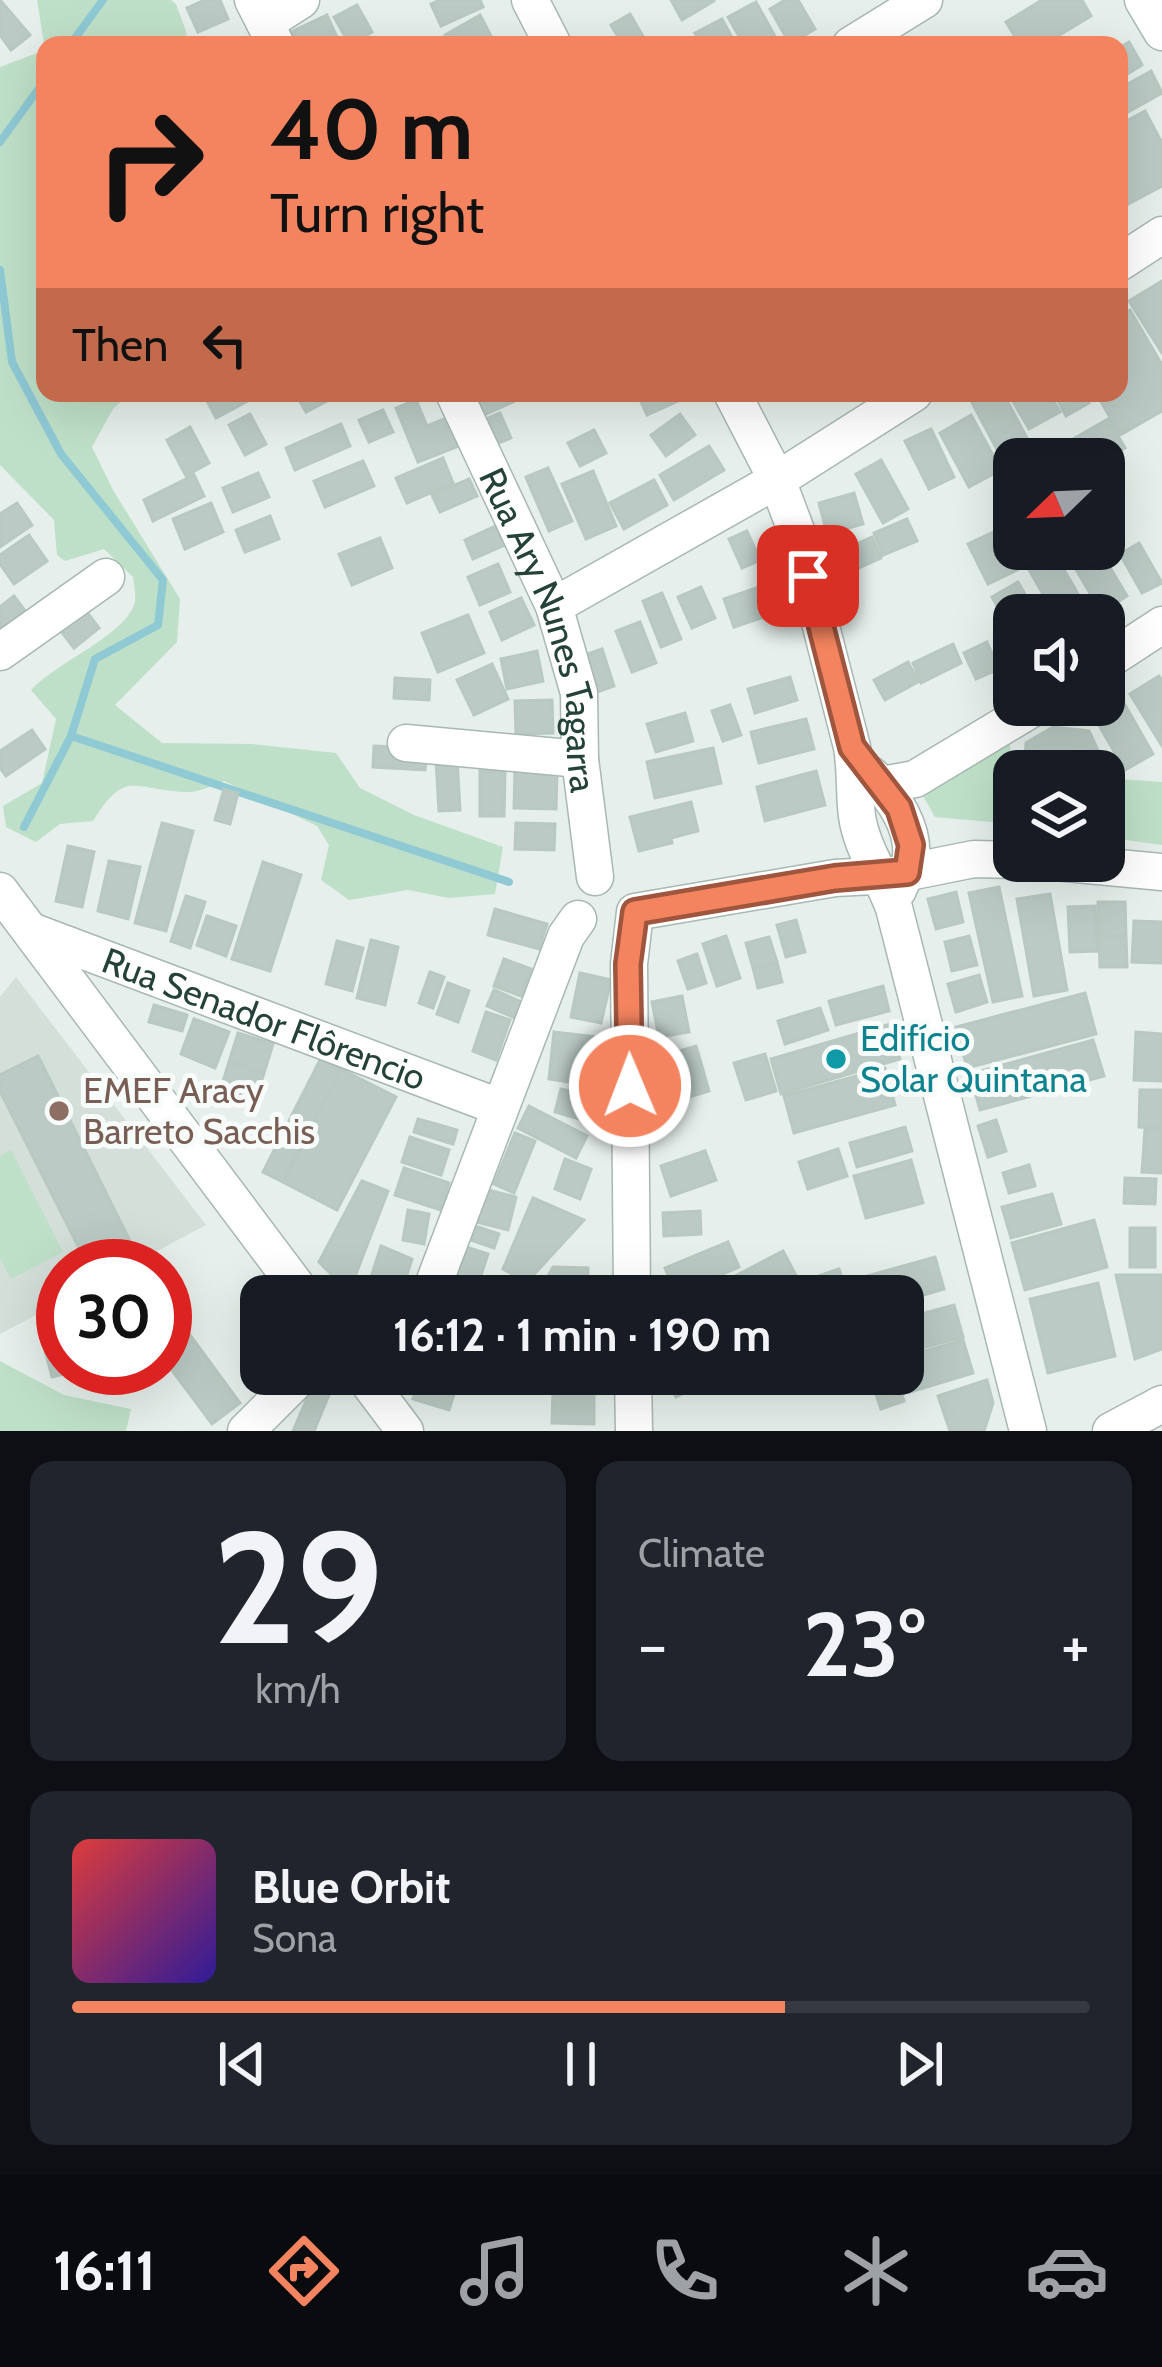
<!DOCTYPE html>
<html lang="en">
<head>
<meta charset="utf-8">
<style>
  :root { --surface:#171b24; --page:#20242c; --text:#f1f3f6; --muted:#9ea1a6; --line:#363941; --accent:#f4845f }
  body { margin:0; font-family:Cabin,sans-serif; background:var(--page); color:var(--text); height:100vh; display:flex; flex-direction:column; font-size:45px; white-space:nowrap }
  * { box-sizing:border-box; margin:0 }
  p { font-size:39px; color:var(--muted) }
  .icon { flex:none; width:66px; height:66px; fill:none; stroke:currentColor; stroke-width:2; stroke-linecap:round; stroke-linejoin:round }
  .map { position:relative; height:1431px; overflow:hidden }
  .panel { display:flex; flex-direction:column; gap:30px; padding:30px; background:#0d0f14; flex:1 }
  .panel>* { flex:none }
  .banner { position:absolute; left:36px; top:36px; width:1092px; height:366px; border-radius:24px; box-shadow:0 12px 48px #0002; background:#f4845f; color:#111; overflow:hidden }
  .needle { width:78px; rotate:247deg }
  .tools { position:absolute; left:993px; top:438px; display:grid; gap:24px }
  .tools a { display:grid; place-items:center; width:132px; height:132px; border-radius:24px; background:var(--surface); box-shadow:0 12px 48px #0002; font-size:60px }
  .speed { position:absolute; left:36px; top:1239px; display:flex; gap:24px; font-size:60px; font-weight:700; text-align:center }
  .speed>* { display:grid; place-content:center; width:156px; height:156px; border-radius:50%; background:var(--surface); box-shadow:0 12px 48px #0002; line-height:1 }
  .speed .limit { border:18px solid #d22; background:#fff; color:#111 }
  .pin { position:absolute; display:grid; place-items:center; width:102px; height:102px; color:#fff; margin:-51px; border-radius:24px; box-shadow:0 6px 18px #0006 }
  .me { position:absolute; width:132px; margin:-66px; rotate:359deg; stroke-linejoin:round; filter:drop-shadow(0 0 9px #0008) }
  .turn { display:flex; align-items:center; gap:42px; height:252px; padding:0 36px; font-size:54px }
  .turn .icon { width:156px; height:156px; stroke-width:2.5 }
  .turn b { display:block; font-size:84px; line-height:102px }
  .then { display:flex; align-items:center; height:114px; padding:0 36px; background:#0003; gap:24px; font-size:45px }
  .big { font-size:90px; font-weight:800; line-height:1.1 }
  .panel .widget { flex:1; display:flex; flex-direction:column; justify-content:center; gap:18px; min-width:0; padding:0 42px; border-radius:24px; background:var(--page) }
  .panel .dial { align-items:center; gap:0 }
  .dial b { font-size:156px; line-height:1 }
  .song { display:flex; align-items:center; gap:36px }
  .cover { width:144px; height:144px; border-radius:18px; background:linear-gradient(135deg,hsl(0 70% 55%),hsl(250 70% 35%)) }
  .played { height:12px; border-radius:6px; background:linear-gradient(90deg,var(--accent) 70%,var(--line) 70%) }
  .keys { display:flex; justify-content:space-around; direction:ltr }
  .heat { display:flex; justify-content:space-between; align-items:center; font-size:66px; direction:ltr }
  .panel .tiles { flex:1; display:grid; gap:30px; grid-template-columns:1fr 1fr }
  .widget:last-child { grid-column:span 2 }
  .trip { position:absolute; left:240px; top:1275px; width:684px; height:120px; border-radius:24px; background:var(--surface); box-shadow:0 12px 48px #0002; font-weight:800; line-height:120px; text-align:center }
  .tab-bar { display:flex; height:192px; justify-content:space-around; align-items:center; background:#090b0e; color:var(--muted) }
  .tab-bar .icon { width:84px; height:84px }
  .tab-bar .current { color:var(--accent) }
  .tab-bar b { font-size:54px; color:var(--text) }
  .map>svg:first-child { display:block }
</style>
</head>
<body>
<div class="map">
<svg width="1162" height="1431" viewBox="0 0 1162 1431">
  <rect width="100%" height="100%" fill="#e6efeb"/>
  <path fill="#d4dfda" d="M16 977 206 1225 129 1266H63V1301L0 1334V997Z"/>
  <path fill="#bfe0c8" d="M37 0H171L176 4 187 34 177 45H45V393H130L113 409 92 447 113 490 180 599 177 642 115 705 162 743 252 744 336 753 360 788 414 815 503 847 495 894 449 898 408 890 349 900 321 880 329 845 317 826 224 781C211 786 198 793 185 792 133 790 126 768 93 821L60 824 36 842 6 827 3 806 42 783 56 719 31 690C57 662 123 636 134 605 137 598 134 585 133 577L104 549 65 561 57 555 54 520 0 465V67L45 50Z
    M1010 744 1011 760 1026 771H1014V824L935 817 922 794Z
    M1104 778 1162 782V845L1104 837Z
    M11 1150 63 1252 11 1279 0 1258V1156Z
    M0 1361 64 1395 131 1409 126 1431H0Z"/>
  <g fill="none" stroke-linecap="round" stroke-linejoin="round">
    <path stroke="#8ec9d4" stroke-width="8" d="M70 45 103 0
      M0 142 45 80
      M0 270 12 362 61 454 163 580 158 625 95 659 71 736 24 827
      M71 736 509 882"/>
  </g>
  <path fill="#bbcac4" stroke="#b8c9c2" stroke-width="3" d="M0 0 30 35 11 50 0 35Z
    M205 0H220L228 19 198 32 187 8Z
    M440 0H480L483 7 441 26 431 4Z
    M671 0H714V1L682 20Z
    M785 0H798L815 29 790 44 770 9Z
    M1042 0H1082L1091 16 1043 45H1020L1006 22Z
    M756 2 777 40 768 45H744L728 17Z
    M357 5 372 32 350 45 334 17Z
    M630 14 648 45H623L611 25Z
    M327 15 340 44 297 45 291 32Z
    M480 15 493 40 484 45H450L445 35Z
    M722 19 736 45H702L695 33Z
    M1129 42 1142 65 1119 79V48Z
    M1151 71 1162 93 1119 117V89Z
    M1145 111 1162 143V186L1119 209V125Z
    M1162 281V353L1129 301Z
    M1130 310 1162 365V411L1120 435 1096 393H1119V317Z
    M218 393H241L246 402 216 418 206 399Z
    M295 393H340V394L306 412Z
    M474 393H514L517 400 484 415Z
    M637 393H676L680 400 647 415Z
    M977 393H1003L1037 457 1014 459V470L1009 472 969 397Z
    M1008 393H1049L1060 412 1029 429Z
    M1054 393H1084L1089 403 1066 416Z
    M416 400 427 426 447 418 459 446 418 462 396 408Z
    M383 410 393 432 369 442 359 420Z
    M500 413 511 438 491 446 481 421Z
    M250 414 266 444 245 455 229 425Z
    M680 414 695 435 666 456 651 435Z
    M971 415 1001 470 969 487 940 433Z
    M1108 419 1125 448 1104 460 1085 459 1073 439Z
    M341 424 350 446 295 470 286 448Z
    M190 427 209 463 186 476 167 440Z
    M931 429 954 477 929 489 905 441Z
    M594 430 606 453 580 466 568 443Z
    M709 446 724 470 674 500 660 475Z
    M443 458 453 483 407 503 396 478Z
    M881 460 908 509 883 523 856 474Z
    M363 461 374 486 325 507 314 481Z
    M548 468 572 521 549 531 526 477Z
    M593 471 616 526 586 539 562 484Z
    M258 473 269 497 233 512 223 488Z
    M194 475 204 496 153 521 144 500Z
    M469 479 477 496 440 512 432 495Z
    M654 480 667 505 624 529 610 503Z
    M854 493 863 524 827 534 819 503Z
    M17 503 32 525 0 547V514Z
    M211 503 223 532 185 549 173 519Z
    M270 516 279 539 245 552 236 530Z
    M907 519 917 541 883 555 874 533Z
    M498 525 507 544 473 559 465 540Z
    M998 530 1017 570 988 584 968 544Z
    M747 531 760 560 742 568 729 539Z
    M29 535 47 561 14 584 0 564V555Z
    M872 537 881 558 845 574 835 554Z
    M380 538 392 568 352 585 339 554Z
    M1139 543 1162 583 1142 593 1120 554Z
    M1017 549H1052L1082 601 1055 615Z
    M1064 549H1099L1127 596 1101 612Z
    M498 564 510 592 480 605 468 577Z
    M774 582 784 610 734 627 724 599Z
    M1018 582 1037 615H1014V635L992 597Z
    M701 587 715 618 692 628 678 597Z
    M662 593 681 639 661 647 643 601Z
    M14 596 32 620 0 635V607Z
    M521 598 534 625 502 640 490 612Z
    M80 603 99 628 74 648 54 622Z
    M468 615 484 653 438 672 422 633Z
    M640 622 656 663 632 672 616 631Z
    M987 642 999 669 976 679 964 653Z
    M953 644 961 663 921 683 913 663Z
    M602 649 614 686 594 693 582 656Z
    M537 651 543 681 507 689 501 659Z
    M908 662 918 682 885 700 874 680Z
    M492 664 508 699 474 715 457 680Z
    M1159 676 1162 681V746L1130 694Z
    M790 677 797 700 755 713 748 689Z
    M395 678 430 680 429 700 394 698Z
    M552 700 553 733 516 734 515 701Z
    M730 705 741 735 723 741 712 711Z
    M1125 705 1153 754 1125 770 1097 722Z
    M685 713 693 741 656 752 647 724Z
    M806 719 814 749 759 763 751 732Z
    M1053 727 1089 731 1108 772 1025 761 1026 743Z
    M32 730 45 749 6 776 0 768V751Z
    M374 746 427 749 425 770 373 767Z
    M713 748 721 783 655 798 647 762Z
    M457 759 460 810 439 811 436 760Z
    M515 770 557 772 556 809 514 808Z
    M480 771H505L504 816H480Z
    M816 771 825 805 765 821 757 787Z
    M224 789 238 793 230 824 215 820Z
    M691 802 698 831 671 838 672 843 639 851 630 817Z
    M162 823 193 831 166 931 135 923Z
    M516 823 555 824 554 850 515 849Z
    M68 846 94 852 82 907 56 901Z
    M109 861 140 867 128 919 98 911Z
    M263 862 301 875 270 971 232 959Z
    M999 887 1022 996 993 1002 969 893Z
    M956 892 963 922 936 929 928 899Z
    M1050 894 1067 990 1034 996 1017 899Z
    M186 896 205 902 190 948 171 941Z
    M1098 902H1125L1126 936H1099Z
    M1095 906 1097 951 1070 952 1068 907Z
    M495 909 547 924 539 949 488 935Z
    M207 916 236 926 226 956 197 945Z
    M796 920 805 952 786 957 777 925Z
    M1134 921 1162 922V963L1132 962Z
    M726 936 740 978 717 986 703 944Z
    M969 936 977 965 952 971 945 942Z
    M1099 936H1126L1127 967H1100Z
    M769 937 777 962 753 968 746 943Z
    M371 940 398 947 385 1005 357 998Z
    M337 941 363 948 352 991 326 984Z
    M697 954 706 983 688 989 678 961Z
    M504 959 531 969 521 996 494 986Z
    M777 962 782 982 758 988 753 968Z
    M430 972 444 977 433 1008 419 1003Z
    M580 973 611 980 601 1023 571 1017Z
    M979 975 987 1002 956 1012 948 984Z
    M448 983 469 991 458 1022 437 1014Z
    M883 986 889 1011 836 1025 829 1001Z
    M494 990 524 1003 517 1019 487 1006Z
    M1085 993 1096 1034 967 1068 956 1027Z
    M682 996 689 1032 659 1037 652 1002Z
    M154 1005 187 1015 182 1031 149 1022Z
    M820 1008 828 1030 785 1044 778 1021Z
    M486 1012 510 1020 496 1060 473 1051Z
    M194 1019 229 1032 215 1068 181 1054Z
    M890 1024 900 1059 781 1094 771 1059Z
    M554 1032 597 1037 591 1085 549 1079Z
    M1136 1032 1162 1034V1081L1134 1080Z
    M238 1033 273 1044 264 1073 229 1062Z
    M1093 1040 1104 1076 980 1110 970 1074Z
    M696 1046 709 1091 666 1104 652 1059Z
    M765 1054 776 1091 746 1100 734 1063Z
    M38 1056 133 1247 94 1266H88L0 1091V1075Z
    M321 1058 341 1069 283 1182 263 1172Z
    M229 1062 264 1073 256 1099 221 1088Z
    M885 1068 895 1105 794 1133 784 1096Z
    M341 1069 396 1097 337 1210 283 1182Z
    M561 1089 586 1095 579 1119 555 1112Z
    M1140 1090H1162V1128L1139 1127Z
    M529 1106 587 1136 576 1158 518 1128Z
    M418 1119 457 1130 453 1144 414 1132Z
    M996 1120 1006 1151 988 1157 978 1126Z
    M905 1127 912 1151 857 1167 850 1143Z
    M1145 1129 1162 1130V1173L1142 1172Z
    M515 1133 535 1141 514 1193 494 1184Z
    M410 1137 449 1150 441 1175 402 1162Z
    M838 1149 847 1176 808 1189 799 1162Z
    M705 1151 716 1180 671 1196 661 1166Z
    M565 1159 591 1169 580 1199 555 1189Z
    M911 1160 923 1203 866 1218 854 1176Z
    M1029 1165 1035 1186 1009 1193 1003 1173Z
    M404 1168 449 1183 441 1210 395 1195Z
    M1125 1178 1156 1179 1155 1204 1124 1203Z
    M362 1181 388 1191 349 1292 319 1262Z
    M484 1189 516 1197 508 1230 476 1222Z
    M1052 1194 1061 1224 1011 1238 1002 1207Z
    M533 1198 584 1220 527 1282 503 1269Z
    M408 1210 429 1214 424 1244 403 1240Z
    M700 1211 701 1234 664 1236 663 1213Z
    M1094 1220 1107 1267 1025 1290 1012 1243Z
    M475 1226 499 1234 494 1248 471 1240Z
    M1130 1228H1155V1267H1130Z
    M728 1242 739 1267 676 1294 665 1268Z
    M381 1246 412 1259 400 1296H365Z
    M466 1247 488 1254 479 1281 458 1274Z
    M783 1251 800 1283 776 1296H697Z
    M935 1257 944 1289 903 1301V1296H865L860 1278Z
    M553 1267 588 1268 587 1296H537Z
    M839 1269 848 1296H820L813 1278Z
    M1116 1275H1162V1349L1135 1359Z
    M1098 1283 1115 1356 1048 1373 1030 1299Z
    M165 1301 240 1403 212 1424 165 1361Z
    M954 1305 963 1337 903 1353V1319Z
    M62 1330 63 1368H72L73 1372 52 1377 41 1335Z
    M963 1340 973 1373 910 1392 903 1357Z
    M421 1374 457 1385 449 1410 413 1399Z
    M664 1374H722L676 1397Z
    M869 1374H896L904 1401 881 1409Z
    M987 1380 993 1403 984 1431H950L938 1396Z
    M312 1387 329 1395 314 1431H293Z
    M553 1391 594 1392V1424L552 1423Z"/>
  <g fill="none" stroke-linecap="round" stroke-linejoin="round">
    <g stroke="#a8b8b2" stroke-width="39">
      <g id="minor">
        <path d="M253 0 276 45"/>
        <path d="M530 0 553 45"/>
        <path d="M1143 0 1162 32"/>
        <path d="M265 23 301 0"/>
        <path d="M851 45 924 0"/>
        <path d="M1119 263 1162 235"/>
        <path id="s1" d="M454 393 554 606 579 693 580 759 595 877"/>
        <path d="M732 393 777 480 797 533 852 747C856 771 854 794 857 816 862 850 883 877 894 908L1028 1431"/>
        <path d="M554 606 777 480 914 393"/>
        <path d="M0 652 106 577"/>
        <path d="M1104 663 1162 625"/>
        <path d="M406 743 580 759"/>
        <path d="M871 775C893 796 917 830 910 863 908 873 901 881 898 890"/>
        <path d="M858 794 871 787 915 779 1038 705"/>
        <path d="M1045 861 1162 872"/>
        <path d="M0 891 304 1296"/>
        <path id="s2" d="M31 931 499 1107"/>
        <path d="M429 1296 566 936 578 919"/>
        <path d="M632 1296 629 964 635 912 835 878 894 875 974 859 1014 860"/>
        <path d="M362 1374 405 1431"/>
        <path d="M633 1374 634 1431"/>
        <path d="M246 1431 303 1374"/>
        <path d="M1111 1431 1162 1404"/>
      </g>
    </g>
    <use href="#minor" stroke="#fff" stroke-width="36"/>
  </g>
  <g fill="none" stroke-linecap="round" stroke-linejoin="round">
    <g stroke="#9f563e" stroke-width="30">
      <path id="route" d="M630 1086 628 964 635 912 835 878 907 872 911 845 899 808 852 747 808 576"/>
    </g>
    <use href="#route" stroke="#f4845f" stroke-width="21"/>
  </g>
  <circle fill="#0f9aa8" stroke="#f7fbf9" stroke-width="4.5" cx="836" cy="1059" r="12"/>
  <circle fill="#8d6e63" stroke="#f7fbf9" stroke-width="4.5" cx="59" cy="1111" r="12"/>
  <g text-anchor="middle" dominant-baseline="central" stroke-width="10" stroke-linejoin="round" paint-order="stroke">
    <g font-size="36" fill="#24423a" stroke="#f7fbf9">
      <text stroke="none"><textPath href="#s1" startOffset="255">Rua Ary Nunes Tagarra</textPath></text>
      <text stroke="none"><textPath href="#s2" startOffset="249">Rua Senador Flôrencio</textPath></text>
    </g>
    <g font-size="36" fill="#0d838f" stroke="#f7fbf9" text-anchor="start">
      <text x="860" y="1038">Edifício<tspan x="860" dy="41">Solar Quintana</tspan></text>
    </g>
    <g font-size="36" fill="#785e54" stroke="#f7fbf9" text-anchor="start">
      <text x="83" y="1090">EMEF Aracy<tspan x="83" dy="41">Barreto Sacchis</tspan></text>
    </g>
  </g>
</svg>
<div class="tools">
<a><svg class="needle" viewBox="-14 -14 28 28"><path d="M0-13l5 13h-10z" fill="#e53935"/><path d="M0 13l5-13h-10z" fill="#9ea1a6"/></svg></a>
<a><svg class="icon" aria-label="sound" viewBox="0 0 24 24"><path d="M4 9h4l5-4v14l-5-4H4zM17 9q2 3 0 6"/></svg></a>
<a><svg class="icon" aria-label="layers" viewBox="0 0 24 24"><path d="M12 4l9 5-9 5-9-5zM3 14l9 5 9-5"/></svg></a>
</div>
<div class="speed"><div class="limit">30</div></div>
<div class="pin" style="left:808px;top:576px;background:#d93025"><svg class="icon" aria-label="arrive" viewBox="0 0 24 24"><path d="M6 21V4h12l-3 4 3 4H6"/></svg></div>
<svg class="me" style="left:630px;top:1086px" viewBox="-20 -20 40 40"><circle r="17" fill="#f4845f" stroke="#fff" stroke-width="3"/><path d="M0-11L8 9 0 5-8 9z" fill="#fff"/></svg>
<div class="trip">16:12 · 1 min · 190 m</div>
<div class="banner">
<div class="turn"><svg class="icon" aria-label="right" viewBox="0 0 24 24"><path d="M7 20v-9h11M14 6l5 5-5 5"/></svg><div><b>40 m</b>Turn right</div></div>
<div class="then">Then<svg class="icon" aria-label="left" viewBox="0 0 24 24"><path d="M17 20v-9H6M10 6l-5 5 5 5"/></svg></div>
</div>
</div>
<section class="panel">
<div class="tiles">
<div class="widget dial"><b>29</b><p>km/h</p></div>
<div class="widget"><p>Climate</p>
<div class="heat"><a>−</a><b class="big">23°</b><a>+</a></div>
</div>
<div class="widget">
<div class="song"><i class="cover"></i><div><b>Blue Orbit</b><p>Sona</p></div></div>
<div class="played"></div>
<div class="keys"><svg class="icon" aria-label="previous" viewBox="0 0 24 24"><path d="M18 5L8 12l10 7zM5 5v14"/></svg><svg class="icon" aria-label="pause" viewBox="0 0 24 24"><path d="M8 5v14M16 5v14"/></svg><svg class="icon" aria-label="next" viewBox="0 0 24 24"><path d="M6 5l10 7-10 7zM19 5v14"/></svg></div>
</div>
</div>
</section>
<nav class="tab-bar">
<b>16:11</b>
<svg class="icon current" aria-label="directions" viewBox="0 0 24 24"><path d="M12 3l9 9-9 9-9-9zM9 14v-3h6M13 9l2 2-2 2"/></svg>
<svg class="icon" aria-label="music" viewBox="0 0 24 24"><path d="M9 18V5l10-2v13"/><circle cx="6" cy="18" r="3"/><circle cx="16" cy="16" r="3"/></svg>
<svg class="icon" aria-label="phone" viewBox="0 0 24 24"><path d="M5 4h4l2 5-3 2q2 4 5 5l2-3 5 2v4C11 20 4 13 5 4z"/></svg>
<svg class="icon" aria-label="climate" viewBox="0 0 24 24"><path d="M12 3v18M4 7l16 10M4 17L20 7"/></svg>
<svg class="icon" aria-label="car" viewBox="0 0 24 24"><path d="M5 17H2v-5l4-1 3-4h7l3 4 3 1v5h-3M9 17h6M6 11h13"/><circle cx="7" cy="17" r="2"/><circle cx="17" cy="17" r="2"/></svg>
</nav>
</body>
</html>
